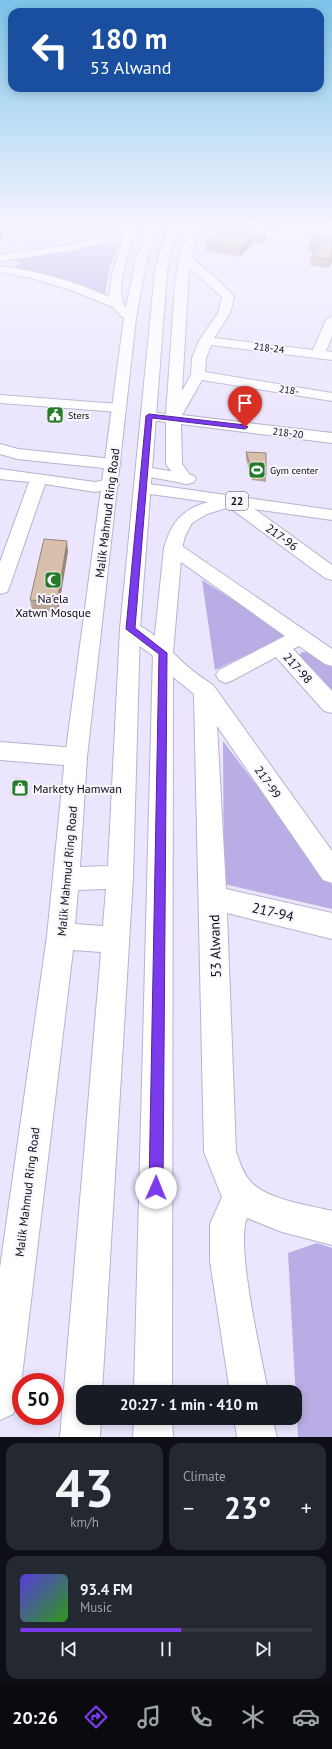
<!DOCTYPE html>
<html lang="en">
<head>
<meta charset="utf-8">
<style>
  :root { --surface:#171b24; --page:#242831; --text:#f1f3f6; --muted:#9ea1a6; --line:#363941; --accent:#7c3aed }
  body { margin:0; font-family:"PT Sans",sans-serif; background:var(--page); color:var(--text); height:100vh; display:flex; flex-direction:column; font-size:15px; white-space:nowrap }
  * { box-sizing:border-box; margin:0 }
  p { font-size:13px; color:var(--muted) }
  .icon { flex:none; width:22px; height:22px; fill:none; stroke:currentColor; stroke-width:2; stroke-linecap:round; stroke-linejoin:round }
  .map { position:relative; height:1437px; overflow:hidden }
  .sheet { display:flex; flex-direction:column; gap:6px; padding:6px; background:#0d0f14; flex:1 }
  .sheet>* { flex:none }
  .hud { position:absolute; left:8px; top:8px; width:316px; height:84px; border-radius:12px; box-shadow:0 2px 10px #0003; background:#1a4fa0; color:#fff; overflow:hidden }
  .speed { position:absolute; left:12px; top:1373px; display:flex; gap:8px; font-size:20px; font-weight:700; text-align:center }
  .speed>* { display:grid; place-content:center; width:52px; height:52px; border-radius:50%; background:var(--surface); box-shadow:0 2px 10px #0003; line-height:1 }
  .speed .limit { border:6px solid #d22; background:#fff; color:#111 }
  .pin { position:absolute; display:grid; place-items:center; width:34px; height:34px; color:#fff; margin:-41px -17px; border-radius:50% 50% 50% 0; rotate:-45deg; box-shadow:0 0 4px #0007 }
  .pin .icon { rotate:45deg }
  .me { position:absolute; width:44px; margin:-22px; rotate:1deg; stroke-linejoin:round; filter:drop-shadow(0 0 3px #0008) }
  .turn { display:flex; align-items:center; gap:14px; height:84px; padding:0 16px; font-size:18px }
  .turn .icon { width:52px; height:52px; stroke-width:2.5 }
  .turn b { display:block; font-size:28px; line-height:34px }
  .big { font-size:30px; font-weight:600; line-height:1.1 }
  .sheet .card { flex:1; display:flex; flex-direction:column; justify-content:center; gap:6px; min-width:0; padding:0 14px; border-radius:12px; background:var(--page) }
  .sheet .dial { align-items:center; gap:0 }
  .dial b { font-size:52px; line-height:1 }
  .song { display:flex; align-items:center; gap:12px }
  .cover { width:48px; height:48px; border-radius:6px; background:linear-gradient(135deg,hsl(250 70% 55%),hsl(110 70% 35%)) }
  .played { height:4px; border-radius:2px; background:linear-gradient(90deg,var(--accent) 55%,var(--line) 55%) }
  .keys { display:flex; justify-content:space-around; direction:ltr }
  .heat { display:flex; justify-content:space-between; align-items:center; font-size:22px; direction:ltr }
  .sheet .tiles { flex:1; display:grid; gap:6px; grid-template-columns:1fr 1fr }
  .card:last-child { grid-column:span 2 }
  .trip { position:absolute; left:76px; top:1385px; width:226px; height:40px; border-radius:12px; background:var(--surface); box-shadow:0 2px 10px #0003; font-weight:600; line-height:40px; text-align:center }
  .tab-bar { display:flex; height:64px; justify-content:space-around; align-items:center; background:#090b0e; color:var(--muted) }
  .tab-bar .icon { width:28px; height:28px }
  .tab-bar .active { color:var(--accent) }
  .tab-bar b { font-size:18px; color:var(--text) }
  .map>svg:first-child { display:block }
</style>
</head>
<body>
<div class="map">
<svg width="332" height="1437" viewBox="0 0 332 1437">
  <rect width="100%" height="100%" fill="#ebe6fe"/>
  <path fill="#dbd6f1" d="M0 224H127L123 229 116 232 0 251Z
    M16 777 28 781 27 798 10 795Z"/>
  <path fill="#baade5" d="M119 243 110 266 105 295 46 274 11 268 19 264V262L13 260 95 246Z
    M202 580 288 635 215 670Z
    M302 652 315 653 332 664V698L298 657Z
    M223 741 332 885V909L224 884Z
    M317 1243 332 1248V1437H298L288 1253Z"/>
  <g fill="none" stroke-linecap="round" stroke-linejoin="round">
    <g stroke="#b8b2ce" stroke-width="2">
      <path id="minor" d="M191 224H223L332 241V247L200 227 191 257 222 284 234 297 230 313 214 338 313 350 326 320 332 316V336L326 351 332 352V360L211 345 206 358 205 372 332 393V401L202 380 182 415 332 433V443L181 424 182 464 193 479 191 482 185 484 179 482 166 464V422L144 419 142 416 144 413 149 412 166 414 175 285 179 258ZM189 268 222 297 218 313 199 341 192 358 191 375 182 391Z
        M0 395 119 404 124 405 126 408 124 411 119 412 0 403Z
        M0 444 18 449 113 459 119 461 121 464 119 467 113 469 17 459 0 454Z
        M0 469 95 482 111 479 117 481 119 484 117 487 95 492 45 484 9 588 7 592 0 594V562L29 482 0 479Z
        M232 496 238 497 332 565V580L325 578 226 505 224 501 226 497Z
        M173 542 179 544 332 649V666L325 664 299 646 293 649 332 691V713L324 711 276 657 233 680 226 683 219 680 216 675 219 670 285 636 167 552 164 548 167 544Z
        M130 622C153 629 170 651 187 666 195 673 204 679 213 685L332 851V883L323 880 217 726 226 889 332 913V939L227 913 236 1152C240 1162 243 1174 251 1182 267 1200 310 1205 332 1211V1245L282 1232 247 1218C235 1245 262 1358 268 1392H230L210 1261V1224L222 1197 204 1152 194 694 173 677 156 658 123 634 120 629 123 624Z
        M0 742 76 748 84 751 87 757 84 763 76 766 0 760Z
        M234 1418H272L277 1437H237Z"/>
    </g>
    <g stroke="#b8b2ce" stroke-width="2">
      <path id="major" d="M131 224H141C131 242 116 282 123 302 124 307 129 310 132 314L130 317H122L113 307 71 290 31 278 0 272V266C38 271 74 281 109 297L112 275 124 237 69 251 0 261V255C24 251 119 241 131 224Z
        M145 467 188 474 194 476 196 479 194 482 188 484 139 475 137 472 139 469Z
        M142 483 332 510V520L233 506 207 514 192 523 185 536 182 548 173 653 172 1392H134L153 653 164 548C171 523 182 509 208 502L136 492 134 488 136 484Z
        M134 1418H172L173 1437H133Z"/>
    </g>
    <g stroke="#b8b2ce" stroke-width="2">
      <path id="highway" d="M151 224H161L147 258 136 318 87 757 80 867 108 866 120 629 155 271 161 248 170 224H180L171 248 167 271 140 629 133 877 102 1392H83V1418H101L100 1437H60L101 952 73 950 19 1401 13 1414 0 1420V1268L47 936 65 757 124 318 136 258ZM106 889 103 926 75 924 78 890Z"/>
    </g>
    <use href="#minor" fill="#fff" fill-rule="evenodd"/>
    <use href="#major" fill="#fff" fill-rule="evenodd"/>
    <use href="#highway" fill="#fff" fill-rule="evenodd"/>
  </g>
  <path fill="#baa594" d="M26 224H51L48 229 27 227Z
    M235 229 257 230V232L265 233V241L262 244 253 243 240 257 206 251V243L227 233V231Z
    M332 239V262L328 268 309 265 311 257 314 252 308 251 309 243Z
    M246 452 266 475V482L252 480 246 459Z
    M68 551 58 612 32 610 30 600Z"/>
  <path fill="#978678" d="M48 224H51L48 229Z
    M1 227 2 234 0 242V230Z
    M265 233V241L262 244V236Z
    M254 235 253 243 240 257 241 248Z
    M332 255V262L328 268 329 259Z
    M67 541 68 551 58 612 57 602Z"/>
  <path fill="#d8c0ac" stroke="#978678" d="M238 227 257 230 255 232 265 233 262 236 254 235 241 248 206 243 218 232 244 236 246 234 227 231 230 228 235 229Z
    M314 237 332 239V255L329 259 311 257 319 245 309 243Z
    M246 452 266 453V475L253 473Z
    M44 539 67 541 57 602 30 600Z"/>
  <linearGradient id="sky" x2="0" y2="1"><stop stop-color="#7cc4ea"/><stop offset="0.53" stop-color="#f6f4ff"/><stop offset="1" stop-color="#f6f4ff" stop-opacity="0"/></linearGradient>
  <rect width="332" height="425" fill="url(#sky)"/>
  <path fill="#7c3aed" stroke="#51269a" d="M149 414 245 425 248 427 245 429 152 418 135 628 167 653 163 1188 161 1192 156 1194 151 1192 149 1188 159 654 126 629 146 416Z"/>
  <defs>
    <g id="civic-square" transform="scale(0.9)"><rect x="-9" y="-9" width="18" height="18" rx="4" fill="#257c2a" stroke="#f8f6fc"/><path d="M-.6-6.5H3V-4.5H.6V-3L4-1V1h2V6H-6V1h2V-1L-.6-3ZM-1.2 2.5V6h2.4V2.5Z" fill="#fff"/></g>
    <g id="stadium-square" transform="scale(0.9)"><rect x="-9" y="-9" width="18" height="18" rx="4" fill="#257c2a" stroke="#f8f6fc"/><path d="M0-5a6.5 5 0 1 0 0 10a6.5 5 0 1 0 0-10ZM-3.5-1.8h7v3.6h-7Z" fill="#fff"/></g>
    <g id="mosque-square" transform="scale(0.9)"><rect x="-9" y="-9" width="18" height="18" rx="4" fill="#257c2a" stroke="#f8f6fc"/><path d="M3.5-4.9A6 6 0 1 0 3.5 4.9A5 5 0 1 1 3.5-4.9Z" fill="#fff"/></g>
    <g id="shop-square" transform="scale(0.9)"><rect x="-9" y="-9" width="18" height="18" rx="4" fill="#257c2a" stroke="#f8f6fc"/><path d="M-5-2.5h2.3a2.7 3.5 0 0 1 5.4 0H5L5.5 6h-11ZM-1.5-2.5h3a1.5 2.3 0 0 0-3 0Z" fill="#fff"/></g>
  </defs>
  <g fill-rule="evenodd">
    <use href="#civic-square" x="55" y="415"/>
    <use href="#stadium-square" x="257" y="470"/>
    <use href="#mosque-square" x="53" y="580"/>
    <use href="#shop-square" x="20" y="788"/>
  </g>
  <g text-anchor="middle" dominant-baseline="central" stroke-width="4" stroke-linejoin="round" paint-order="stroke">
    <g font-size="10" fill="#0c0a13" stroke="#f8f6fc">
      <text transform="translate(269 348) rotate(7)">218-24</text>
      <text transform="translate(289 390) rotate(9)">218-</text>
      <text transform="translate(288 433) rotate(7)">218-20</text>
    </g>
    <g font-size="10" fill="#0c0a13" stroke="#f8f6fc" text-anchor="start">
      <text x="68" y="415">Sters</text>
      <text x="270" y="470">Gym center</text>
    </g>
    <rect fill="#f8f6fc" stroke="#535159" stroke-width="1" x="226" y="492" width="22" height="18" rx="3"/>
    <g font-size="11" font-weight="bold" fill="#0c0a13">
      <text x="237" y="501">22</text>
    </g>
    <g font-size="12" fill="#0c0a13" stroke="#f8f6fc">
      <text transform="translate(107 513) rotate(-83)">Malik Mahmud Ring Road</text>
      <text transform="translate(282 537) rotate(36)">217-96</text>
      <text transform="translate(298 668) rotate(48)">217-98</text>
      <text transform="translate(268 782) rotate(55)">217-99</text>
      <text transform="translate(67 871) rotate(-85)">Malik Mahmud Ring Road</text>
      <text transform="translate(27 1192) rotate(-83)">Malik Mahmud Ring Road</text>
    </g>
    <g font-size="12" fill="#0c0a13" stroke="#f8f6fc">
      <text x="53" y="598">Na'ela<tspan x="53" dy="14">Xatwn Mosque</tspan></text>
      <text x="33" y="788" text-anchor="start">Markety Hamwan</text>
    </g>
    <g font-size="14" fill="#0c0a13" stroke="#f8f6fc">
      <text transform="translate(273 912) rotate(13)">217-94</text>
      <text transform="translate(215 946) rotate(-92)">53 Alwand</text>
    </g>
  </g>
</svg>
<div class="speed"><div class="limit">50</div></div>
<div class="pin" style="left:245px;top:427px;background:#d93025"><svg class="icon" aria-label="arrive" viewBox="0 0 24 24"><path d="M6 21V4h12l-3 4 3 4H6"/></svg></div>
<svg class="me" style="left:156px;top:1188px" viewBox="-20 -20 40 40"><circle r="19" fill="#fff"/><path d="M0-13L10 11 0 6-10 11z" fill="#7c3aed"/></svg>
<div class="trip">20:27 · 1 min · 410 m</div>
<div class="hud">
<div class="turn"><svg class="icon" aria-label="left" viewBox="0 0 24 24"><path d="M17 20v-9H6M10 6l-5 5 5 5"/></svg><div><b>180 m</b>53 Alwand</div></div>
</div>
</div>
<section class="sheet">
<div class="tiles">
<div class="card dial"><b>43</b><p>km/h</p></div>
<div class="card"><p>Climate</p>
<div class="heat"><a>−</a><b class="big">23°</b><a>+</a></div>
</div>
<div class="card">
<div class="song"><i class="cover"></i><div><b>93.4 FM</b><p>Music</p></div></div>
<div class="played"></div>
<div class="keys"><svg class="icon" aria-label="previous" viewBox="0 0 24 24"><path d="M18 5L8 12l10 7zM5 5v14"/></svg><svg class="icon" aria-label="pause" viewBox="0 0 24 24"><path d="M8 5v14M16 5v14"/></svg><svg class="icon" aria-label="next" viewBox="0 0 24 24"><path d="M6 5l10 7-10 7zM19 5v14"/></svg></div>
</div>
</div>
</section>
<nav class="tab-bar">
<b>20:26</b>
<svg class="icon active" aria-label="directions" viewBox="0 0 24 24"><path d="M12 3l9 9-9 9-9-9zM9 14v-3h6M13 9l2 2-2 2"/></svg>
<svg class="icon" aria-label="music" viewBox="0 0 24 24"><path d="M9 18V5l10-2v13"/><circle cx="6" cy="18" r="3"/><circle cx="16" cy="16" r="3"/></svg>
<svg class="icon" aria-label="phone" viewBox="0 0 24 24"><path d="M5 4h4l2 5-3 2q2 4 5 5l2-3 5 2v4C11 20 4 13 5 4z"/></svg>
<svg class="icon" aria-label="climate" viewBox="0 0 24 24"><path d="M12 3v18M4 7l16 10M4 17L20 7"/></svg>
<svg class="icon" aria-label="car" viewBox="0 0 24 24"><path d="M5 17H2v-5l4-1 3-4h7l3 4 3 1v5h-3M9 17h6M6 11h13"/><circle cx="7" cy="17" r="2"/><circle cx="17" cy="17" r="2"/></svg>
</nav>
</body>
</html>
